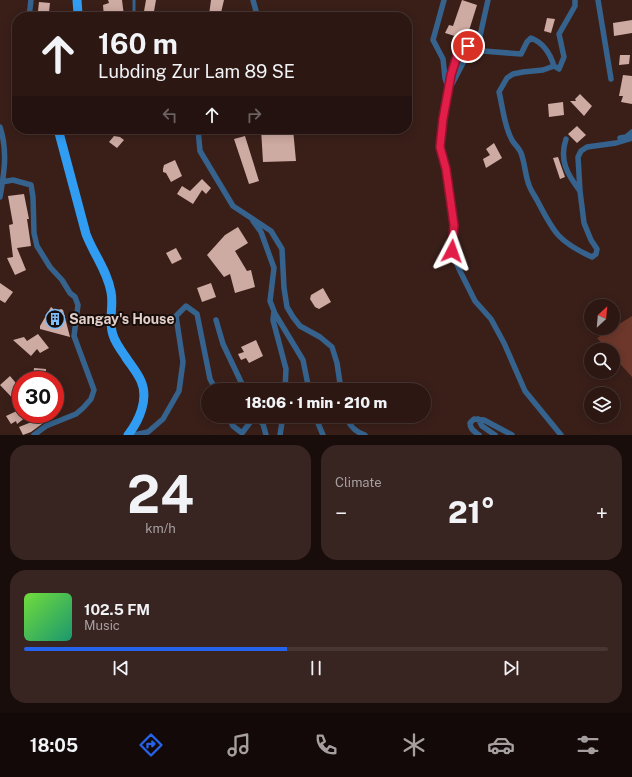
<!DOCTYPE html>
<html lang="en">
<head>
<meta charset="utf-8">
<style>
  :root { --surface:#2c1713; --page:#382421; --text:#f1f3f6; --muted:#a69fa0; --line:#483633; --accent:#2563eb }
  body { margin:0; font-family:"Public Sans",sans-serif; background:var(--page); color:var(--text); height:100vh; display:flex; flex-direction:column; font-size:15px; white-space:nowrap }
  * { box-sizing:border-box; margin:0 }
  p { font-size:13px; color:var(--muted) }
  .icon { flex:none; width:22px; height:22px; fill:none; stroke:currentColor; stroke-width:2; stroke-linecap:round; stroke-linejoin:round }
  .map { position:relative; height:435px; overflow:hidden }
  .drawer { display:flex; flex-direction:column; gap:10px; padding:10px; background:#180d0a; flex:1 }
  .drawer>* { flex:none }
  .hud { position:absolute; left:12px; top:12px; width:400px; height:122px; border-radius:16px; box-shadow:0 2px 10px #0003,0 0 0 1px var(--line); background:#2c1713; color:var(--text); overflow:hidden }
  .needle { width:26px; rotate:26deg }
  .controls { position:absolute; left:584px; top:299px; display:grid; gap:8px }
  .controls a { display:grid; place-items:center; width:36px; height:36px; border-radius:50%; background:var(--surface); box-shadow:0 2px 10px #0003,0 0 0 1px var(--line); font-size:20px }
  .speed { position:absolute; left:12px; top:371px; display:flex; gap:8px; font-size:20px; font-weight:700; text-align:center }
  .speed>* { display:grid; place-content:center; width:52px; height:52px; border-radius:50%; background:var(--surface); box-shadow:0 2px 10px #0003,0 0 0 1px var(--line); line-height:1 }
  .speed .limit { border:6px solid #d22; background:#fff; color:#111 }
  .pin { position:absolute; display:grid; place-items:center; width:34px; height:34px; color:#fff; margin:-17px; border:2px solid #fff; border-radius:50%; box-shadow:0 1px 4px #0007 }
  .me { position:absolute; width:44px; margin:-22px; rotate:4deg; stroke-linejoin:round; filter:drop-shadow(0 0 3px #0008) }
  .turn { display:flex; align-items:center; gap:14px; height:84px; padding:0 20px; font-size:18px }
  .turn .icon { width:52px; height:52px; stroke-width:2.5 }
  .turn b { display:block; font-size:28px; line-height:34px }
  .lanes { display:flex; align-items:center; height:38px; padding:0 20px; background:#0003; justify-content:center; gap:20px; direction:ltr }
  .lanes .off { opacity:.35 }
  .big { font-size:30px; font-weight:800; line-height:1.1 }
  .drawer .widget { flex:1; display:flex; flex-direction:column; justify-content:center; gap:6px; min-width:0; padding:0 14px; border-radius:16px; background:var(--page) }
  .drawer .dial { align-items:center; gap:0 }
  .dial b { font-size:52px; line-height:1 }
  .song { display:flex; align-items:center; gap:12px }
  .cover { width:48px; height:48px; border-radius:6px; background:linear-gradient(135deg,hsl(100 70% 55%),hsl(160 70% 35%)) }
  .played { height:4px; border-radius:2px; background:linear-gradient(90deg,var(--accent) 45%,var(--line) 45%) }
  .keys { display:flex; justify-content:space-around; direction:ltr }
  .heat { display:flex; justify-content:space-between; align-items:center; font-size:22px; direction:ltr }
  .drawer .tiles { flex:1; display:grid; gap:10px; grid-template-columns:1fr 1fr }
  .widget:last-child { grid-column:span 2 }
  .trip { position:absolute; left:201px; top:383px; width:230px; height:40px; border-radius:20px; background:var(--surface); box-shadow:0 2px 10px #0003,0 0 0 1px var(--line); font-weight:800; line-height:40px; text-align:center }
  .menu { display:flex; height:64px; justify-content:space-around; align-items:center; background:#120908; color:var(--muted) }
  .menu .icon { width:28px; height:28px }
  .menu .on { color:var(--accent) }
  .menu b { font-size:18px; color:var(--text) }
  .map>svg:first-child { display:block }
</style>
</head>
<body>
<div class="map">
<svg width="632" height="435" viewBox="0 0 632 435">
  <rect width="100%" height="100%" fill="#3a1f19"/>
  <path fill="#6d372b" d="M632 316V377L613 356V350H608L597 338Z"/>
  <path fill="#cdaaa2" d="M108 0H122L124 16 104 17 103 5 109 3Z
    M146 0H156L153 17H143Z
    M211 0H224L220 17 209 15Z
    M462 0 477 5 467 37 459 35 458 37 445 33 449 25 453 26Z
    M39 2 50 3 49 12 38 11Z
    M547 18 555 19 551 33 544 31Z
    M632 20V33L614 36 613 23Z
    M620 55H630L629 64 619 65Z
    M623 75 632 76V104L621 102 623 96H619Z
    M580 94 592 106 584 116 570 101H576L575 99Z
    M563 102 564 115 549 117 548 104Z
    M577 126 586 135 577 143 568 134Z
    M261 129H293L296 161 263 162Z
    M114 136 120 137 124 140 117 148 109 142Z
    M245 136 259 181 249 184 234 139Z
    M494 143 502 158 486 168 483 159 490 155 486 149Z
    M558 157 565 177 560 179 553 158Z
    M175 160 182 176 171 182 166 173 163 172V169L164 165Z
    M202 179 211 188 206 194 202 190 193 204 177 194 182 186 190 191Z
    M24 194 29 219H27L31 246 17 248 26 270 15 275 7 258 13 257 9 225 13 224 8 196Z
    M238 227 248 243 235 251 247 271 251 270 255 287 235 293 230 274 224 277 207 255 225 235Z
    M176 248 182 259 172 264 166 253Z
    M0 283 13 292 5 303 0 300Z
    M211 283 216 297 202 302 197 288Z
    M323 288 331 302 319 309 315 307 310 299 311 295Z
    M51 307 56 311 61 309 63 310 70 337 40 329V326Z
    M38 334 49 348 40 353 37 349 31 356 13 340 24 337 27 341Z
    M256 340 263 356 249 363 246 358 241 360 238 354 244 352 241 347Z
    M34 368 46 369 45 380H33Z
    M10 376 21 389V407L0 385Z
    M21 409V414H30L17 424 16 421 11 424 6 416Z
    M44 417 46 421 31 432 23 435 19 427Z"/>
  <g fill="none" stroke-linecap="round" stroke-linejoin="round">
    <path stroke="#35638d" stroke-width="3" d="M134 16V0"/>
    <path stroke="#35638d" stroke-width="5.5" d="M253 0 256 11 255 17
      M444 0 433 40 443 59 445 78 448 88
      M598 0 611 79
      M29 17 31 0
      M554 66 559 69 564 57 559 34 575 6V0
      M449 87 451 75 457 56 480 36 488 0
      M0 127C8 151 4 174 0 197
      M90 129 91 131 93 129
      M198 129 200 151 233 206 271 231 282 249 284 288 287 307 293 317 300 326 320 337 332 347 337 363 341 390
      M620 138 626 137 632 132
      M566 139C559 160 567 174 580 191
      M2 182 13 180 31 185 33 197 34 233 37 246 50 267 62 280 70 293 75 297 78 305 74 336 94 390 91 399 83 408 76 414 46 426 34 435
      M253 221 261 232 274 268 270 301 274 311 273 320 286 369 285 390
      M274 312 303 360 309 390
      M216 320 223 344 242 384 243 390
      M228 416 233 426 242 433 255 416
      M255 416 263 424 266 435
      M315 416 323 435
      M346 416C349 426 356 432 365 435
      M478 419 482 426 495 435
      M134 435 148 432 163 419 179 391 183 362 176 316 186 306 197 314 210 379 216 390
      M280 435 283 416
      M479 435C474 431 470 429 470 423L474 419 484 420 512 435
      M561 435 525 391 504 343 491 319 475 301 459 269 452 251 454 225 446 169 440 147 443 119 449 90 464 61 470 56 483 51 521 54 527 42 531 38C544 43 550 53 554 66L543 70 523 72 513 74 507 78 499 92C503 108 504 126 512 140 514 144 519 148 521 153 525 163 525 175 529 185 531 191 535 196 538 202 554 233 559 242 592 257L596 254 597 249 591 240 584 223 580 191 578 157 581 151 587 147 616 143 632 138"/>
    <path stroke="#309df3" stroke-width="9" d="M77 0 78 14 80 17
      M58 129 86 234C94 255 107 270 111 292 114 306 108 321 113 335 115 342 120 349 125 356 130 364 137 372 141 381 149 399 139 421 128 435"/>
  </g>
  <g fill="none" stroke-linecap="round" stroke-linejoin="round">
    <g stroke="#92132f" stroke-width="10">
      <path id="route" d="M452 251 454 225 446 169 440 147 443 119 451 75 457 56 468 46"/>
    </g>
    <use href="#route" stroke="#e11d48" stroke-width="7"/>
  </g>
  <defs>
    <g id="building-ring" transform="scale(1)"><circle r="9.5" fill="#190d0a" stroke="#7dbef9" stroke-width="1.5"/><path d="M-4-6H4V6H1V3H-1V6H-4ZM-2.5-4.3h1.7v1.8h-1.7ZM.8-4.3h1.7v1.8H.8ZM-2.5-1h1.7V.8h-1.7ZM.8-1h1.7V.8H.8Z" fill="#7dbef9"/></g>
  </defs>
  <g fill-rule="evenodd">
    <use href="#building-ring" x="55" y="319"/>
  </g>
  <g text-anchor="middle" dominant-baseline="central" stroke-width="4" stroke-linejoin="round" paint-order="stroke">
    <g font-size="14" font-weight="bold" fill="#e1cfca" stroke="#190d0a" text-anchor="start">
      <text x="69" y="319">Sangay's House</text>
    </g>
  </g>
</svg>
<div class="controls">
<a><svg class="needle" viewBox="-14 -14 28 28"><path d="M0-13l5 13h-10z" fill="#e53935"/><path d="M0 13l5-13h-10z" fill="#a69fa0"/></svg></a>
<a><svg class="icon" aria-label="search" viewBox="0 0 24 24"><circle cx="10" cy="10" r="6"/><path d="M15 15l6 6"/></svg></a>
<a><svg class="icon" aria-label="layers" viewBox="0 0 24 24"><path d="M12 4l9 5-9 5-9-5zM3 14l9 5 9-5"/></svg></a>
</div>
<div class="speed"><div class="limit">30</div></div>
<div class="pin" style="left:468px;top:46px;background:#d93025"><svg class="icon" aria-label="arrive" viewBox="0 0 24 24"><path d="M6 21V4h12l-3 4 3 4H6"/></svg></div>
<svg class="me" style="left:452px;top:251px" viewBox="-20 -20 40 40"><path d="M0-17L14 15 0 8-14 15z" fill="#e11d48" stroke="#fff" stroke-width="4"/></svg>
<div class="trip">18:06 · 1 min · 210 m</div>
<div class="hud">
<div class="turn"><svg class="icon" aria-label="ahead" viewBox="0 0 24 24"><path d="M12 20V5M6 11l6-6 6 6"/></svg><div><b>160 m</b>Lubding Zur Lam 89 SE</div></div>
<div class="lanes"><svg class="icon off" aria-label="left" viewBox="0 0 24 24"><path d="M17 20v-9H6M10 6l-5 5 5 5"/></svg><svg class="icon" aria-label="ahead" viewBox="0 0 24 24"><path d="M12 20V5M6 11l6-6 6 6"/></svg><svg class="icon off" aria-label="right" viewBox="0 0 24 24"><path d="M7 20v-9h11M14 6l5 5-5 5"/></svg></div>
</div>
</div>
<section class="drawer">
<div class="tiles">
<div class="widget dial"><b>24</b><p>km/h</p></div>
<div class="widget"><p>Climate</p>
<div class="heat"><a>−</a><b class="big">21°</b><a>+</a></div>
</div>
<div class="widget">
<div class="song"><i class="cover"></i><div><b>102.5 FM</b><p>Music</p></div></div>
<div class="played"></div>
<div class="keys"><svg class="icon" aria-label="previous" viewBox="0 0 24 24"><path d="M18 5L8 12l10 7zM5 5v14"/></svg><svg class="icon" aria-label="pause" viewBox="0 0 24 24"><path d="M8 5v14M16 5v14"/></svg><svg class="icon" aria-label="next" viewBox="0 0 24 24"><path d="M6 5l10 7-10 7zM19 5v14"/></svg></div>
</div>
</div>
</section>
<nav class="menu">
<b>18:05</b>
<svg class="icon on" aria-label="directions" viewBox="0 0 24 24"><path d="M12 3l9 9-9 9-9-9zM9 14v-3h6M13 9l2 2-2 2"/></svg>
<svg class="icon" aria-label="music" viewBox="0 0 24 24"><path d="M9 18V5l10-2v13"/><circle cx="6" cy="18" r="3"/><circle cx="16" cy="16" r="3"/></svg>
<svg class="icon" aria-label="phone" viewBox="0 0 24 24"><path d="M5 4h4l2 5-3 2q2 4 5 5l2-3 5 2v4C11 20 4 13 5 4z"/></svg>
<svg class="icon" aria-label="climate" viewBox="0 0 24 24"><path d="M12 3v18M4 7l16 10M4 17L20 7"/></svg>
<svg class="icon" aria-label="car" viewBox="0 0 24 24"><path d="M5 17H2v-5l4-1 3-4h7l3 4 3 1v5h-3M9 17h6M6 11h13"/><circle cx="7" cy="17" r="2"/><circle cx="17" cy="17" r="2"/></svg>
<svg class="icon" aria-label="filters" viewBox="0 0 24 24"><path d="M4 7h16M4 17h16"/><circle cx="9" cy="7" r="2"/><circle cx="15" cy="17" r="2"/></svg>
</nav>
</body>
</html>
